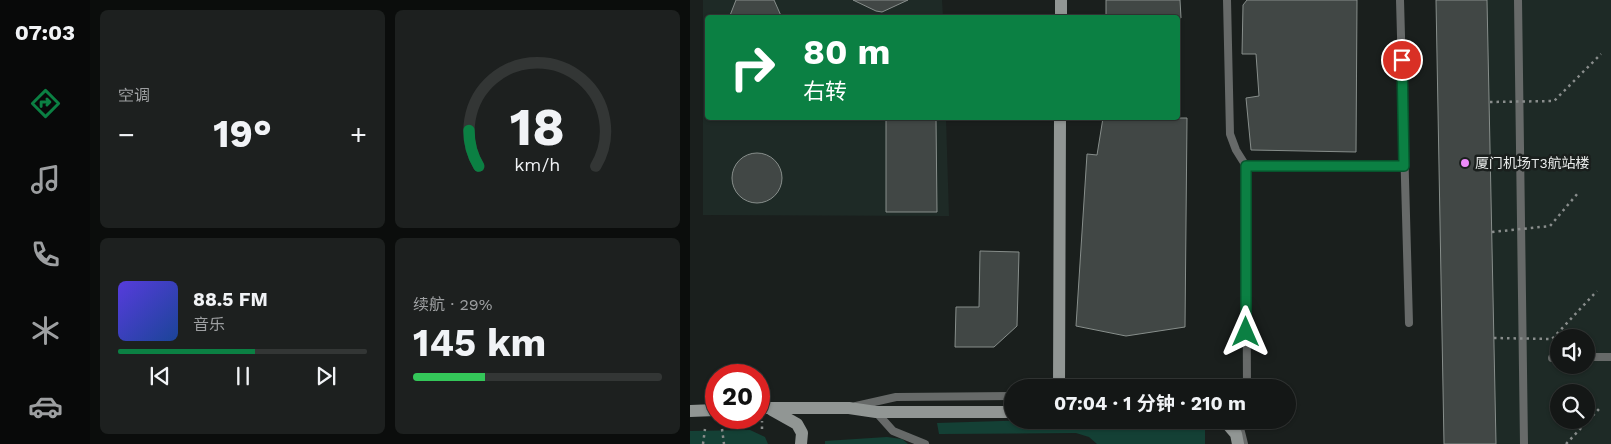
<!DOCTYPE html>
<html lang="zh">
<head>
<meta charset="utf-8">
<style>
  :root { --surface:#141716; --page:#1d201f; --text:#f1f3f6; --muted:#9d9fa1; --line:#333635; --accent:#0b8043 }
  body { margin:0; font-family:"Work Sans","Noto Sans SC",sans-serif; background:var(--page); color:var(--text); height:100vh; display:flex; flex-direction:column; font-size:19px; white-space:nowrap }
  * { box-sizing:border-box; margin:0 }
  p { font-size:16px; color:var(--muted) }
  .icon { flex:none; width:28px; height:28px; fill:none; stroke:currentColor; stroke-width:2; stroke-linecap:round; stroke-linejoin:round }
  .map { position:relative; flex:1; overflow:hidden }
  .drawer { display:flex; flex-direction:column; gap:10px; padding:10px; background:#0b0d0c; width:600px }
  .drawer>* { flex:none }
  .banner { position:absolute; left:15px; top:15px; width:475px; height:105px; border-radius:5px; box-shadow:0 1px 4px #0004,0 0 0 1px var(--line); background:#0b8043; color:#fff; overflow:hidden }
  .controls { position:absolute; left:860px; top:329px; display:grid; gap:10px }
  .controls a { display:grid; place-items:center; width:45px; height:45px; border-radius:50%; background:var(--surface); box-shadow:0 1px 4px #0004,0 0 0 1px var(--line); font-size:25px }
  .speed { position:absolute; left:15px; top:364px; display:flex; gap:10px; font-size:25px; font-weight:700; text-align:center }
  .speed>* { display:grid; place-content:center; width:65px; height:65px; border-radius:50%; background:var(--surface); box-shadow:0 1px 4px #0004,0 0 0 1px var(--line); line-height:1 }
  .speed .limit { border:8px solid #d22; background:#fff; color:#111 }
  .pin { position:absolute; display:grid; place-items:center; width:42px; height:42px; color:#fff; margin:-21px; border:2px solid #fff; border-radius:50%; box-shadow:0 1px 5px #0007 }
  .me { position:absolute; width:55px; margin:-28px; rotate:0deg; stroke-linejoin:round; filter:drop-shadow(0 0 4px #0008) }
  .turn { display:flex; align-items:center; gap:18px; height:105px; padding:0 15px; font-size:22px }
  .turn .icon { width:65px; height:65px; stroke-width:2.5 }
  .turn b { display:block; font-size:35px; line-height:42px }
  .big { font-size:38px; font-weight:700; line-height:1.1 }
  .drawer .tile { flex:1; display:flex; flex-direction:column; justify-content:center; gap:8px; min-width:0; padding:0 18px; border-radius:8px; background:var(--page) }
  .drawer .dial { align-items:center; gap:0 }
  .dial svg { height:130px; overflow:visible; fill:none; stroke:var(--line); stroke-width:7; stroke-linecap:round; text-anchor:middle }
  .dial text { fill:var(--text); stroke:none }
  .song { display:flex; align-items:center; gap:15px }
  .cover { width:60px; height:60px; border-radius:8px; background:linear-gradient(135deg,hsl(250 70% 55%),hsl(220 70% 35%)) }
  .played { height:5px; border-radius:2px; background:linear-gradient(90deg,var(--accent) 55%,var(--line) 55%) }
  .keys { display:flex; justify-content:space-around; direction:ltr }
  .heat { display:flex; justify-content:space-between; align-items:center; font-size:28px; direction:ltr }
  .charge { height:8px; border-radius:4px; background:linear-gradient(90deg,#34c759 29%,var(--line) 0) }
  .drawer .tiles { flex:1; display:grid; gap:10px; grid-template-columns:repeat(2,1fr) }
  .trip { position:absolute; left:314px; top:379px; width:292px; height:50px; border-radius:25px; background:var(--surface); box-shadow:0 1px 4px #0004,0 0 0 1px var(--line); font-weight:700; line-height:50px; text-align:center }
  main { display:flex; flex:1; min-height:0 }
  .dock { display:flex; flex-direction:column; width:90px; justify-content:space-around; align-items:center; background:#080909; color:var(--muted) }
  .dock .icon { width:35px; height:35px }
  .dock .active { color:var(--accent) }
  .dock b { font-size:22px; color:var(--text) }
  .map>svg:first-child { display:block }
</style>
</head>
<body>
<main>
<nav class="dock">
<b>07:03</b>
<svg class="icon active" aria-label="directions" viewBox="0 0 24 24"><path d="M12 3l9 9-9 9-9-9zM9 14v-3h6M13 9l2 2-2 2"/></svg>
<svg class="icon" aria-label="music" viewBox="0 0 24 24"><path d="M9 18V5l10-2v13"/><circle cx="6" cy="18" r="3"/><circle cx="16" cy="16" r="3"/></svg>
<svg class="icon" aria-label="phone" viewBox="0 0 24 24"><path d="M5 4h4l2 5-3 2q2 4 5 5l2-3 5 2v4C11 20 4 13 5 4z"/></svg>
<svg class="icon" aria-label="climate" viewBox="0 0 24 24"><path d="M12 3v18M4 7l16 10M4 17L20 7"/></svg>
<svg class="icon" aria-label="car" viewBox="0 0 24 24"><path d="M5 17H2v-5l4-1 3-4h7l3 4 3 1v5h-3M9 17h6M6 11h13"/><circle cx="7" cy="17" r="2"/><circle cx="17" cy="17" r="2"/></svg>
</nav>
<section class="drawer">
<div class="tiles">
<div class="tile"><p>空调</p>
<div class="heat"><a>−</a><b class="big">19°</b><a>+</a></div>
</div>
<div class="tile dial"><svg viewBox="0 0 100 80">
<path d="M14 69A42 42 0 1 1 86 69"/>
<path d="M14 69A42 42 0 0 1 8 47" stroke="#0b8043"/>
<text x="50" y="56" font-size="32" font-weight="700">18</text>
<text x="50" y="72" font-size="11">km/h</text>
</svg></div>
<div class="tile">
<div class="song"><i class="cover"></i><div><b>88.5 FM</b><p>音乐</p></div></div>
<div class="played"></div>
<div class="keys"><svg class="icon" aria-label="previous" viewBox="0 0 24 24"><path d="M18 5L8 12l10 7zM5 5v14"/></svg><svg class="icon" aria-label="pause" viewBox="0 0 24 24"><path d="M8 5v14M16 5v14"/></svg><svg class="icon" aria-label="next" viewBox="0 0 24 24"><path d="M6 5l10 7-10 7zM19 5v14"/></svg></div>
</div>
<div class="tile"><p>续航 · 29%</p><b class="big">145 km</b><div class="charge"></div></div>
</div>
</section>
<div class="map">
<svg width="921" height="444" viewBox="0 0 921 444">
  <rect width="100%" height="100%" fill="#1a1f1d"/>
  <path fill="#1e2a26" fill-rule="evenodd" d="M13 0H252L253 17 18 18V118H256L259 216 13 215Z
    M746 0H921V444H754ZM869 338H896V365H869ZM869 392H896V420H869Z"/>
  <path fill="#144035" d="M340 420H507L515 427V444H407L399 437 386 433 249 434 247 423Z
    M60 430 75 437 78 444H0V431Z
    M197 437 212 439 218 444H135V441Z"/>
  <path fill="#414745" stroke="#878e8b" d="M46 0H84L92 18H39Z
    M163 0H218L192 12 186 11Z
    M416 0H490L491 18H416Z
    M557 0H667L666 152 561 150 556 98 569 96 566 54H552L553 5Z
    M746 0H797L806 444H754Z
    M196 118H246L247 212H196Z
    M413 118H497L495 327 436 336 386 326 397 154 407 155Z
    M42 178a25 25 0 1 1 50 0a25 25 0 1 1-50 0Z
    M290 251 329 252 327 326 304 347H265L266 307H289Z"/>
  <g fill="none" stroke-linecap="round" stroke-linejoin="round">
    <path stroke="#898d8c" stroke-width="2.5" stroke-dasharray="2.5 4" stroke-linecap="butt" d="M71 378 72 396
      M32 429 34 444
      M72 429V421
      M13 444 15 429
      M876 444 909 409"/>
    <path stroke="#676a69" stroke-width="8" d="M537 0 540 134 546 150 556 166
      M710 0 719 323
      M828 0 834 444
      M896 357H921
      M862 358H869
      M557 388 556 166H714
      M166 406 206 397 322 396
      M186 412 203 431 235 444
      M548 420 554 444"/>
    <path stroke="#919694" stroke-width="12" d="M371 18V0
      M369 388 370 118
      M69 408H159L186 412H322
      M82 410 107 424 112 433 111 444
      M0 411 26 410
      M534 420 546 434 548 444"/>
    <path stroke="#898d8c" stroke-width="2.5" stroke-dasharray="2.5 4" stroke-linecap="butt" d="M800 102 864 101 911 54
      M802 232 860 226 888 193
      M804 338 862 339 907 291"/>
  </g>
  <g fill="none" stroke-linecap="round" stroke-linejoin="round">
    <g stroke="#07532c" stroke-width="12">
      <path id="route" d="M556 332V166H714L712 60"/>
    </g>
    <use href="#route" stroke="#0b8043" stroke-width="9"/>
  </g>
  <circle fill="#ed8cfa" stroke="#1a1f1d" stroke-width="2" cx="775" cy="163" r="5"/>
  <g text-anchor="middle" dominant-baseline="central" stroke-width="5" stroke-linejoin="round" paint-order="stroke">
    <g font-size="14" fill="#e8ebea" stroke="#1a1f1d" text-anchor="start">
      <text x="785" y="163">厦门机场T3航站楼</text>
    </g>
  </g>
</svg>
<div class="controls">
<a><svg class="icon" aria-label="sound" viewBox="0 0 24 24"><path d="M4 9h4l5-4v14l-5-4H4zM17 9q2 3 0 6"/></svg></a>
<a><svg class="icon" aria-label="search" viewBox="0 0 24 24"><circle cx="10" cy="10" r="6"/><path d="M15 15l6 6"/></svg></a>
</div>
<div class="speed"><div class="limit">20</div></div>
<div class="pin" style="left:712px;top:60px;background:#d93025"><svg class="icon" aria-label="arrive" viewBox="0 0 24 24"><path d="M6 21V4h12l-3 4 3 4H6"/></svg></div>
<svg class="me" style="left:556px;top:332px" viewBox="-20 -20 40 40"><path d="M0-17L14 15 0 8-14 15z" fill="#0b8043" stroke="#fff" stroke-width="4"/></svg>
<div class="trip">07:04 · 1 分钟 · 210 m</div>
<div class="banner">
<div class="turn"><svg class="icon" aria-label="right" viewBox="0 0 24 24"><path d="M7 20v-9h11M14 6l5 5-5 5"/></svg><div><b>80 m</b>右转</div></div>
</div>
</div>
</main>
</body>
</html>
